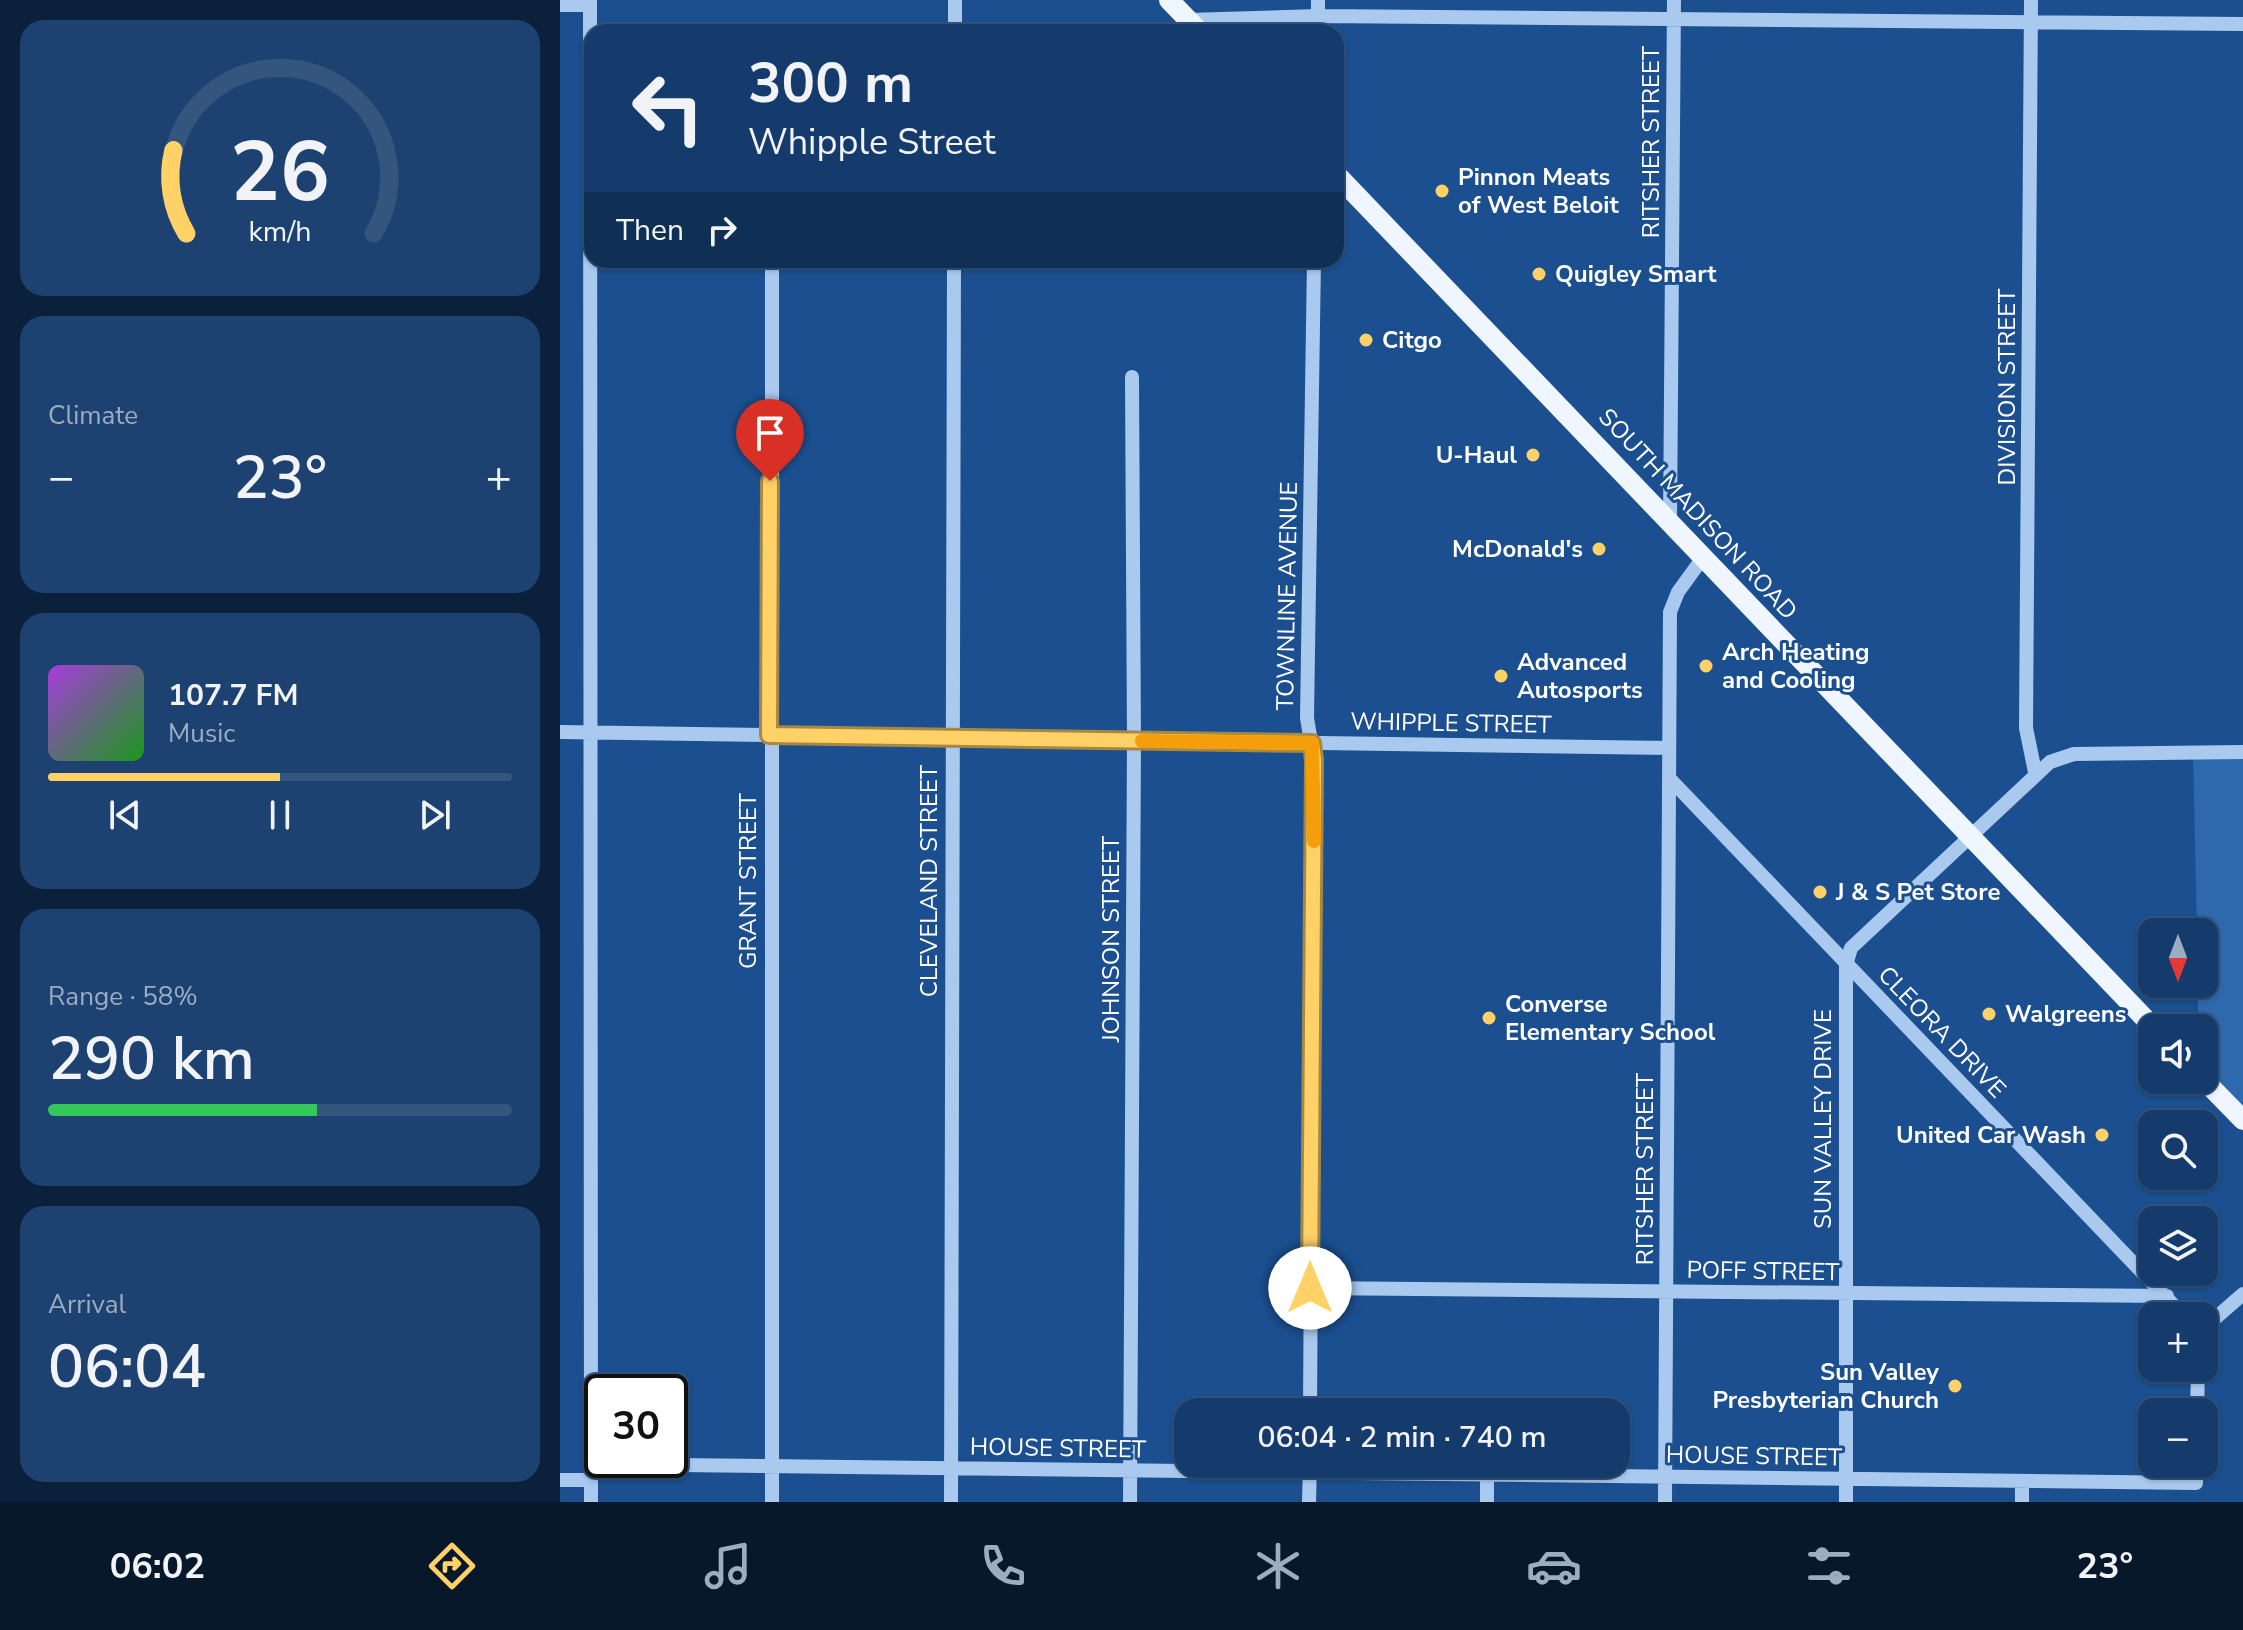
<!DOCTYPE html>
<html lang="en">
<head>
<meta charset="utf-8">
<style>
  :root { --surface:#143b6b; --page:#1d4271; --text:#f1f3f6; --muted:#9dadc1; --line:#33557e; --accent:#ffd166 }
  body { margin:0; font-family:"Nunito Sans",sans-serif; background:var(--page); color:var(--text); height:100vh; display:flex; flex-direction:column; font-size:30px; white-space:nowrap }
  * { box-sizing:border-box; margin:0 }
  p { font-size:26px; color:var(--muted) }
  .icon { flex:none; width:44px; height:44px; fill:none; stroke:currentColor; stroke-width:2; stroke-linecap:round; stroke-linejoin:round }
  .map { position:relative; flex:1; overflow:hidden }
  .details { display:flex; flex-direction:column; gap:20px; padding:20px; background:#0b203b; width:560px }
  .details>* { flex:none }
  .hud { position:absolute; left:24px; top:24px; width:760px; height:244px; border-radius:24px; box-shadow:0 2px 6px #0004,0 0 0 2px var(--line); background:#143b6b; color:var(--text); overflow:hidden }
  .needle { width:52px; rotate:180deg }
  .fabs { position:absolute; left:1578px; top:918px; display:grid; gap:16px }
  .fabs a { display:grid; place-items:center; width:80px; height:80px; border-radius:16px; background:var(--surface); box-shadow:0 2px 6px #0004,0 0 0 2px var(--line); font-size:40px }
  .speed { position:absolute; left:24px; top:1374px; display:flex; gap:16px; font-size:40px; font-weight:700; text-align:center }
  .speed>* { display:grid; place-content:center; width:104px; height:104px; border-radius:50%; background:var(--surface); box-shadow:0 2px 6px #0004,0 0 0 2px var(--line); line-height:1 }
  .speed .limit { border:4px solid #111; border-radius:12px; background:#fff; color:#111 }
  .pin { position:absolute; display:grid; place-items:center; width:68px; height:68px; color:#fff; margin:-82px -34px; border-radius:50% 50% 50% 0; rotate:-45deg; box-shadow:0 0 8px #0007 }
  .pin .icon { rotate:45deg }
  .me { position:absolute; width:88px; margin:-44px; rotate:0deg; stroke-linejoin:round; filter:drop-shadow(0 0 6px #0008) }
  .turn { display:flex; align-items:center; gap:28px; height:168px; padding:0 32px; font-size:36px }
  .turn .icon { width:104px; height:104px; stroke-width:2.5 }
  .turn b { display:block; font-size:56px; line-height:68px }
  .then { display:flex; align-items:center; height:76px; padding:0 32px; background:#0003; gap:16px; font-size:30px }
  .big { font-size:60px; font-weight:600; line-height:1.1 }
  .details .card { flex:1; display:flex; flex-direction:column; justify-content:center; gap:12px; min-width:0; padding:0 28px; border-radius:24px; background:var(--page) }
  .details .dial { align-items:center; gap:0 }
  .dial svg { height:208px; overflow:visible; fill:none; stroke:var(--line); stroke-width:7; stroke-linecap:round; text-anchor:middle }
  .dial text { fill:var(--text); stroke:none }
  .song { display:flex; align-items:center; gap:24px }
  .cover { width:96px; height:96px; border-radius:12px; background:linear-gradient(135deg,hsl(280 70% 55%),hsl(120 70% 35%)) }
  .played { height:8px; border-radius:4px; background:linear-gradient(90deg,var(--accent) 50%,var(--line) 50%) }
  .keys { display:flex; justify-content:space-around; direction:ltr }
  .heat { display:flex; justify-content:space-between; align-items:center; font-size:44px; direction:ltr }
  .charge { height:12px; border-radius:6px; background:linear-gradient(90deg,#34c759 58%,var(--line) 0) }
  .trip { position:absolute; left:614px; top:1398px; width:456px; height:80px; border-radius:24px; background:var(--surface); box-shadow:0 2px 6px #0004,0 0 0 2px var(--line); font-weight:600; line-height:80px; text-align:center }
  .tab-bar { display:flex; height:128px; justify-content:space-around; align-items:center; background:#08182b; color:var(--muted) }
  .tab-bar .icon { width:56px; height:56px }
  .tab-bar .active { color:var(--accent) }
  .tab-bar b { font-size:36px; color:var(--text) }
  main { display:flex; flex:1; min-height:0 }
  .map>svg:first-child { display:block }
</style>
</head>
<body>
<main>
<section class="details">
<div class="card dial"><svg viewBox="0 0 100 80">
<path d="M14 69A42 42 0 1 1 86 69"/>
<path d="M14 69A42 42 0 0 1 9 37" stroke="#ffd166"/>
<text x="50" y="56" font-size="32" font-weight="700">26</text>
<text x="50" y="72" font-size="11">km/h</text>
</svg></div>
<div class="card"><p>Climate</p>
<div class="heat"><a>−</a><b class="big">23°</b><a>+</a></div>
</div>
<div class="card">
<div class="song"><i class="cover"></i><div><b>107.7 FM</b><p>Music</p></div></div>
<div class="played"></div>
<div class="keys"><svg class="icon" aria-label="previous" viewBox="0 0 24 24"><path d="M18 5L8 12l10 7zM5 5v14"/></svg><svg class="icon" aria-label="pause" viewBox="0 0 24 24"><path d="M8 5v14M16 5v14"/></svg><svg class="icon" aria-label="next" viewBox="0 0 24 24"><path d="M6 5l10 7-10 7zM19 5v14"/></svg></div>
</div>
<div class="card"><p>Range · 58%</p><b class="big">290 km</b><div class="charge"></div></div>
<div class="card"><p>Arrival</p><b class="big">06:04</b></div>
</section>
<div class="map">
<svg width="1683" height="1502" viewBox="0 0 1683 1502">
  <rect width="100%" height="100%" fill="#1b4f8f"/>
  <path fill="#2e69ad" d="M1683 752V1120L1644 1080V1028H1638V984H1644V932H1637L1633 753Z"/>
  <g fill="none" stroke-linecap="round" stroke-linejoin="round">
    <path stroke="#a9c9ee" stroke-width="14" d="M30 0 31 1502
      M1471 0 1466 728 1475 772
      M0 5H30
      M628 20 758 16 1683 24
      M395 32V0
      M758 32V0
      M212 260V1502
      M1110 525 1114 0
      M0 732 1109 748
      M1109 778 1624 1316
      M750 1288 1607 1296
      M1644 1328 1683 1294
      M750 1412 754 760 747 718 754 260
      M1637 1412 1638 1368
      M31 1464 1636 1483V1464
      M0 1480H31
      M391 1502 394 260
      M570 1502 574 741 572 377
      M749 1502 750 1464
      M927 1502V1475
      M1105 1502 1110 612 1118 592 1142 559
      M1286 1502V965L1291 948 1490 762 1514 754 1683 752
      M1462 1502V1482"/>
    <path stroke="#f0f6ff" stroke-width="20" d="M609 0 640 32
      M776 174 1594 1028
      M1644 1080 1683 1120"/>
  </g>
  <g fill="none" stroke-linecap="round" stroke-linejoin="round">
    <g stroke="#a68842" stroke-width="20">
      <path id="route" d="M210 481 209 735 752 743 754 760 750 1288"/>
    </g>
    <use href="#route" stroke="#ffd166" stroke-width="14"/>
    <path stroke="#f59e0b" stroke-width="14" d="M582 741 752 743 754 841"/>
  </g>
  <g fill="#ffd166" stroke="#1b4f8f" stroke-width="3">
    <circle cx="882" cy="191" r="8"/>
    <circle cx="979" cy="274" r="8"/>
    <circle cx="806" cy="340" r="8"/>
    <circle cx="973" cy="455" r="8"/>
    <circle cx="1039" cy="549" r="8"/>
    <circle cx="1146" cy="666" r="8"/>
    <circle cx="941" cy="676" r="8"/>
    <circle cx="1260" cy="892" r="8"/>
    <circle cx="1429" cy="1014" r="8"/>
    <circle cx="929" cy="1018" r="8"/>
    <circle cx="1542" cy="1135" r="8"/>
    <circle cx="1395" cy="1386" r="8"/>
  </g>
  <g text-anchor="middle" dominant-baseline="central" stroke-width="6" stroke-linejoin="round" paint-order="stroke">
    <g font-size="24" fill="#fff" stroke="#1b4f8f">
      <text transform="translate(1091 142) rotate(-90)">RITSHER STREET</text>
      <text transform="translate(1447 387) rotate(-90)">DIVISION STREET</text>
      <text transform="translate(1138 514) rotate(47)">SOUTH MADISON ROAD</text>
      <text transform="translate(727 596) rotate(-89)">TOWNLINE AVENUE</text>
      <text transform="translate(891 723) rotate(1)">WHIPPLE STREET</text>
      <text transform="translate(188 881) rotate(-90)">GRANT STREET</text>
      <text transform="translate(369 881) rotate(-90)">CLEVELAND STREET</text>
      <text transform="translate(551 939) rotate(-90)">JOHNSON STREET</text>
      <text transform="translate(1382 1032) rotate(46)">CLEORA DRIVE</text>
      <text transform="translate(1263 1119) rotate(-90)">SUN VALLEY DRIVE</text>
      <text transform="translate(1085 1169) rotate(-90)">RITSHER STREET</text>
      <text transform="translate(1203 1271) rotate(1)">POFF STREET</text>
      <text transform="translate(498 1448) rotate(1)">HOUSE STREET</text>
      <text transform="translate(1194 1456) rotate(1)">HOUSE STREET</text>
    </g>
    <g font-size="24" font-weight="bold" fill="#fff" stroke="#1b4f8f" text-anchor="start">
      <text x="898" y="177">Pinnon Meats<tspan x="898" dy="28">of West Beloit</tspan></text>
      <text x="995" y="274">Quigley Smart</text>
      <text x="822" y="340">Citgo</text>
      <text x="957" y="455" text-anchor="end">U-Haul</text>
      <text x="1023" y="549" text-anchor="end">McDonald's</text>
      <text x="1162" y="652">Arch Heating<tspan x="1162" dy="28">and Cooling</tspan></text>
      <text x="957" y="662">Advanced<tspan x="957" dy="28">Autosports</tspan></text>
      <text x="1276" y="892">J &amp; S Pet Store</text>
      <text x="945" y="1004">Converse<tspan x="945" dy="28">Elementary School</tspan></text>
      <text x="1445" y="1014">Walgreens</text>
      <text x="1526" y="1135" text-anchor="end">United Car Wash</text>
      <text x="1379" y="1372" text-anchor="end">Sun Valley<tspan x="1379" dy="28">Presbyterian Church</tspan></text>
    </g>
  </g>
</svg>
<div class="fabs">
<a><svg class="needle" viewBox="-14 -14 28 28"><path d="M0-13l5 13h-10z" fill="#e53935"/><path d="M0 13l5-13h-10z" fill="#9dadc1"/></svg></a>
<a><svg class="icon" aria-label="sound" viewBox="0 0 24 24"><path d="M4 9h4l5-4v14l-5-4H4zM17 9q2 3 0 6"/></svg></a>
<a><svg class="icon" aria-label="search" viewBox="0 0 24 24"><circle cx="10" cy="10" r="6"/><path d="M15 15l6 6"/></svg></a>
<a><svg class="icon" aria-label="layers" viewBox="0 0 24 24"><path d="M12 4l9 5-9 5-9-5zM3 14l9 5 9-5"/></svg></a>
<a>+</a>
<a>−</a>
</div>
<div class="speed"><div class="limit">30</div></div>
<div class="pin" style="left:210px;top:481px;background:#d93025"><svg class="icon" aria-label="arrive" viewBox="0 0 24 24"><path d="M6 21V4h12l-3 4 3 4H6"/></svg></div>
<svg class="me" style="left:750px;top:1288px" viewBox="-20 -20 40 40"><circle r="19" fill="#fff"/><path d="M0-13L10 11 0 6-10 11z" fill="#ffd166"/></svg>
<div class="trip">06:04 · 2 min · 740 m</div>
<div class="hud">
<div class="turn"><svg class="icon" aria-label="left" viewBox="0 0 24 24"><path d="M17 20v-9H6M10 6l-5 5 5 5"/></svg><div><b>300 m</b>Whipple Street</div></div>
<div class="then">Then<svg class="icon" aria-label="right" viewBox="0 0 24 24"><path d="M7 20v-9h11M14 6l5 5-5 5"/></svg></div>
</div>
</div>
</main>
<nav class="tab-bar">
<b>06:02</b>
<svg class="icon active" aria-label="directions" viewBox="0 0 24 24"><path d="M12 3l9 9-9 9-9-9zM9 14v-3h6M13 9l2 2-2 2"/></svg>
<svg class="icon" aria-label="music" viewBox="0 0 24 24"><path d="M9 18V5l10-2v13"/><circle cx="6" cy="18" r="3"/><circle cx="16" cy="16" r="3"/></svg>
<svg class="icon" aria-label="phone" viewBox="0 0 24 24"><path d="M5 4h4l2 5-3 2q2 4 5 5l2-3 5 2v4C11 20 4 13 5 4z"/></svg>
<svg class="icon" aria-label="climate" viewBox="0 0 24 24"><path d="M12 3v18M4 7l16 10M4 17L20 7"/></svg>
<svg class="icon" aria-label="car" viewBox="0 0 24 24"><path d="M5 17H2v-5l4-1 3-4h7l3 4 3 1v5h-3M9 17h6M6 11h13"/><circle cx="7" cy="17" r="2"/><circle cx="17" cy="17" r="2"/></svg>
<svg class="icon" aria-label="filters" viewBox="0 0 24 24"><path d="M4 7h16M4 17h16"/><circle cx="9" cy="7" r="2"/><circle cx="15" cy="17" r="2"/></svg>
<b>23°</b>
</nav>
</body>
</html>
